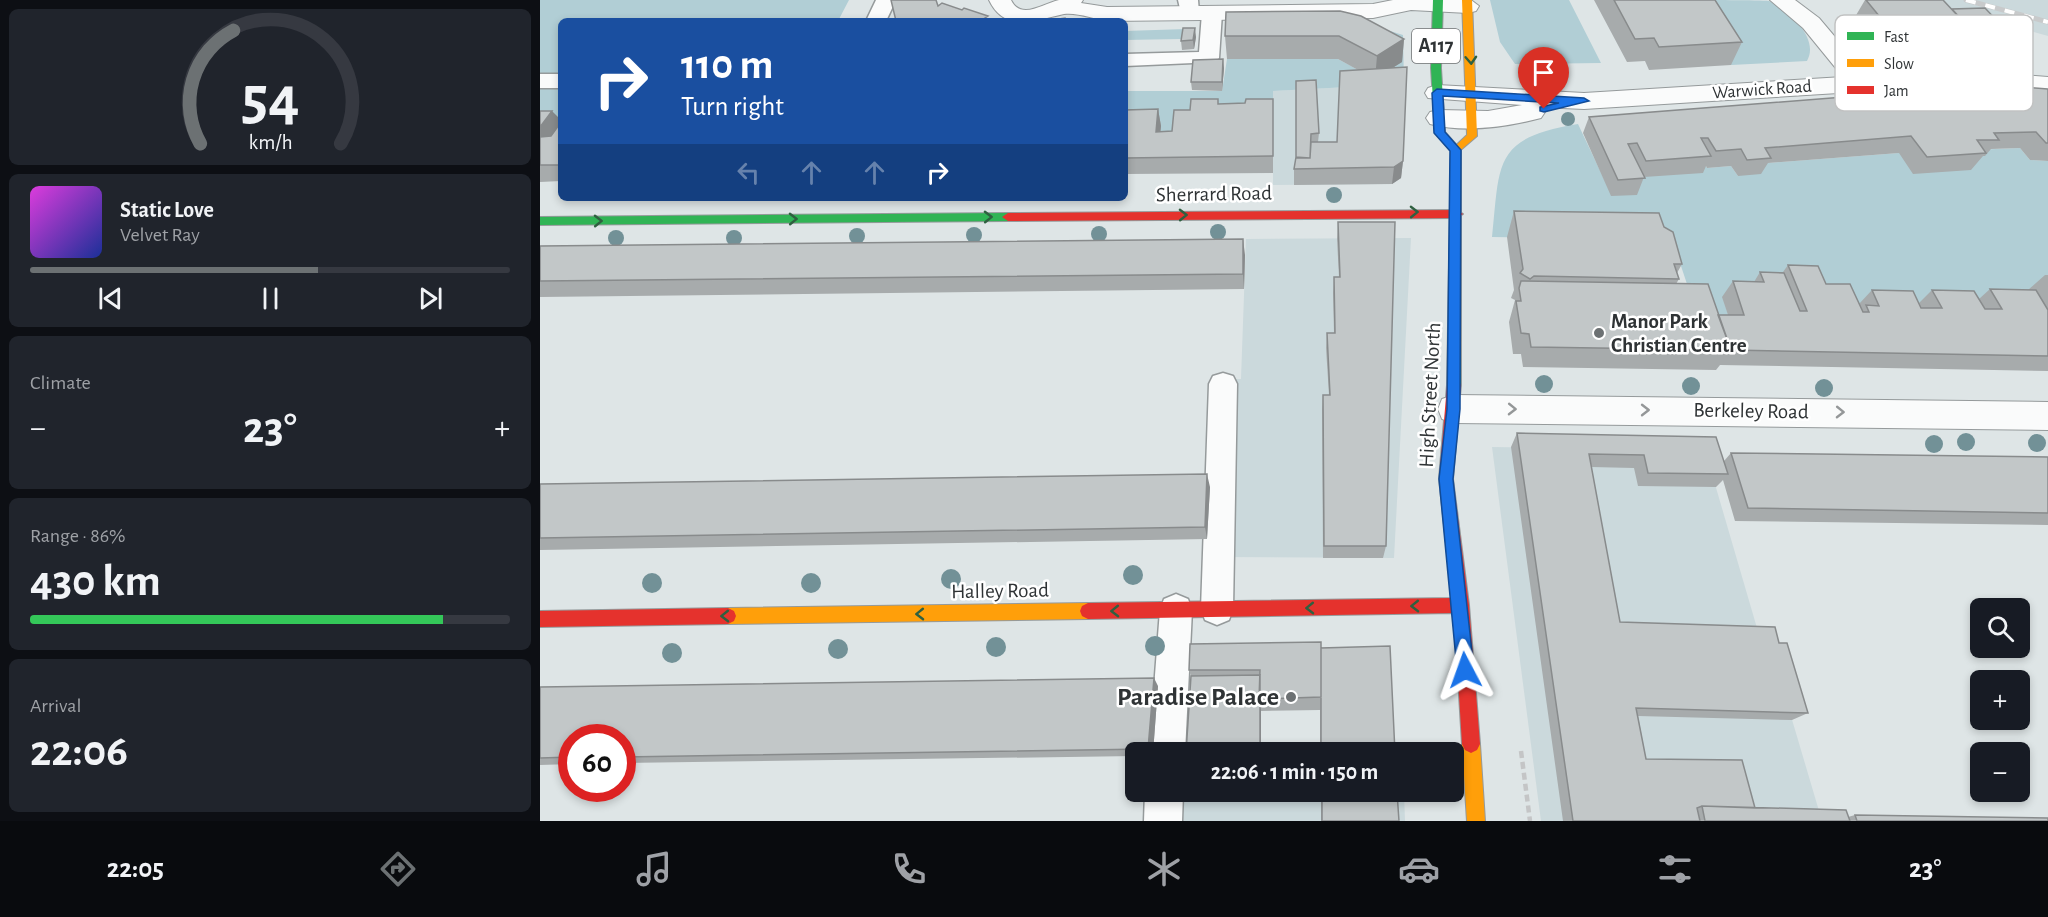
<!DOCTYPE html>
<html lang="en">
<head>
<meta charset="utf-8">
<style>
  :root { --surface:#171b24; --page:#20242c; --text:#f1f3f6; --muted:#9ea1a6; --line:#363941; --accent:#6c7173 }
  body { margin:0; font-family:"Alegreya Sans",sans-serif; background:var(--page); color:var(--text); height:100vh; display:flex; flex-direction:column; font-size:22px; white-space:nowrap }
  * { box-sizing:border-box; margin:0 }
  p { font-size:20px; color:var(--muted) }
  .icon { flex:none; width:33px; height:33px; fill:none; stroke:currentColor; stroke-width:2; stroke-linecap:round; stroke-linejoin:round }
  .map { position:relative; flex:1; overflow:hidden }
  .panel { display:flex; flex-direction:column; gap:9px; padding:9px; background:#0d0f14; width:540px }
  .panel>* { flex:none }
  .banner { position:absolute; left:18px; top:18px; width:570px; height:183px; border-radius:9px; box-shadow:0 3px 9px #0003; background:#1a4fa0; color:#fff; overflow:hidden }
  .fabs { position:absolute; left:1430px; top:598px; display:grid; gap:12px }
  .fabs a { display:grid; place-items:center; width:60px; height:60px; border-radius:9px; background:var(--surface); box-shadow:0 3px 9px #0003; font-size:30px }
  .speed { position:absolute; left:18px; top:724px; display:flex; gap:12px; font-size:30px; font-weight:700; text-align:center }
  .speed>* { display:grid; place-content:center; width:78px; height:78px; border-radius:50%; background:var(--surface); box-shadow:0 3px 9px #0003; line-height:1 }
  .speed .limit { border:9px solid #d22; background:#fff; color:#111 }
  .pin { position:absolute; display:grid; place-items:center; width:51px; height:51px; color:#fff; margin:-62px -26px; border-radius:50% 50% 50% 0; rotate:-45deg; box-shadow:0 0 6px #0007 }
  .pin .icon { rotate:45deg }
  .me { position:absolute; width:66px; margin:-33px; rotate:356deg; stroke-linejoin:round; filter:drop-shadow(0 0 4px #0008) }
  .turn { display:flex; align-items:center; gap:21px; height:126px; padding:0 24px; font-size:27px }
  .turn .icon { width:78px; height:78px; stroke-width:2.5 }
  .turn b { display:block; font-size:42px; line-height:51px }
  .lanes { display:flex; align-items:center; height:57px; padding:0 24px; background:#0003; justify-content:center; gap:30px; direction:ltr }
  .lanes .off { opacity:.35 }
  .big { font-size:45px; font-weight:700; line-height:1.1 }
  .panel .widget { flex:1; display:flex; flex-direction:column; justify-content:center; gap:9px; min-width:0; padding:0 21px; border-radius:9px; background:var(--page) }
  .panel .dial { align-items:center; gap:0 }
  .dial svg { height:156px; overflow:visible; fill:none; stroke:var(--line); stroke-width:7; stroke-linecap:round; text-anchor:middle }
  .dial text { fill:var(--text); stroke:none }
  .song { display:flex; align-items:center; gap:18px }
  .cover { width:72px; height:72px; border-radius:9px; background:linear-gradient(135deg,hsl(300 70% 55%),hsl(230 70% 35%)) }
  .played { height:6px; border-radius:3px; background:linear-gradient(90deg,var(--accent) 60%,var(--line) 60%) }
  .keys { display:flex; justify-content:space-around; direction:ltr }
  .heat { display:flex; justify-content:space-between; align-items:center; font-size:33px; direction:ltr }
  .charge { height:9px; border-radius:4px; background:linear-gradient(90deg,#34c759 86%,var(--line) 0) }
  .trip { position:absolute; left:585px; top:742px; width:339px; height:60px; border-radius:9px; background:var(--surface); box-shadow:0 3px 9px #0003; font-weight:700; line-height:60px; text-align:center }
  .tabs { display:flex; height:96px; justify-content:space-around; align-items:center; background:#090b0e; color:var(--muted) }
  .tabs .icon { width:42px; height:42px }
  .tabs .current { color:var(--accent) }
  .tabs b { font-size:27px; color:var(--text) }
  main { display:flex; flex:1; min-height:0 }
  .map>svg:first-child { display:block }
</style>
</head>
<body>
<main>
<section class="panel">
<div class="widget dial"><svg viewBox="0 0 100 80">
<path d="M14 69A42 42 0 1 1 86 69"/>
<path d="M14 69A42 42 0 0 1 31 11" stroke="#6c7173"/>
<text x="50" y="56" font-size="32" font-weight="700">54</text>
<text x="50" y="72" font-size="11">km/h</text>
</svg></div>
<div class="widget">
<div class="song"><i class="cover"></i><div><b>Static Love</b><p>Velvet Ray</p></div></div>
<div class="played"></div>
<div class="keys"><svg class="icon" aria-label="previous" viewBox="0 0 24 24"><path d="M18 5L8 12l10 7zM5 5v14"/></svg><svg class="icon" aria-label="pause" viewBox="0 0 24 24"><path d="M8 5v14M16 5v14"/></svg><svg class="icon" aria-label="next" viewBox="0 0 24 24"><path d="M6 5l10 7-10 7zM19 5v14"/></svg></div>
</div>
<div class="widget"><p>Climate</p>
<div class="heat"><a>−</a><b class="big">23°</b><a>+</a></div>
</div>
<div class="widget"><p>Range · 86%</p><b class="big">430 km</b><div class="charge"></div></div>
<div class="widget"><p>Arrival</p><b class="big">22:06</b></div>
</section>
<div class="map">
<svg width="1508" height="821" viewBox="0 0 1508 821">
  <rect width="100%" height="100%" fill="#dee5e6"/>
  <path fill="#cbd9dc" d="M1380 0H1508V36Z
    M864 84 861 178 852 184 733 185V91Z
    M871 238 854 558 678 557 674 380 701 379 706 239Z
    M952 447 1165 450 1224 652H1232L1282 821H1001Z
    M610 792H864L865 821H608Z"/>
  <path fill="#b1ced5" d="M0 0H309L298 21H21V127L0 130Z
    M950 0H1029L1061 63 975 64 960 42Z
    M1150 0C1165 0 1218 0 1229 1 1248 10 1280 38 1267 61L1191 65Z
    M834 26 863 35 864 84 733 91V116H707L635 148 585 126V91H682L687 59H798L835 79Z
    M646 29 641 39 585 40V31Z
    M1038 124 1072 196 1081 161 1160 155 1167 168 1191 166 1198 176 1215 164 1359 153 1480 148 1490 160 1508 161V291L1386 323 1183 298 1193 330 1174 365 1132 239 952 237C960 162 953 138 1038 124Z"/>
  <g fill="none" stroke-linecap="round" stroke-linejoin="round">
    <g stroke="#959a9b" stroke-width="3">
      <path id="lane" d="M336 0H356L346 21H326Z
        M638 0H658L659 13 656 17H642Z
        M672 7 682 13 679 58 676 62 585 66V54L659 52 662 13Z
        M0 74H21V88H0Z
        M683 373 693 376 697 384 693 609 689 620 677 625 665 620 661 609 669 384 673 376Z
        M636 594 648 599 652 610 645 753H609L620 610 624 599Z
        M605 792H643L642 821H604Z"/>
    </g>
    <g stroke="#959a9b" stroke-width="2">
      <path id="street" d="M449 0H471C481 21 504 3 519 0 526 0 536 0 543 0L541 3 567 7 833 4 853 0H931L939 6 936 11 928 13 871 10 833 18 567 21C555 19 536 12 524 14 496 20 465 34 449 0Z
        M1230 0H1255L1279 18 1328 76 1411 70 1508 77V93L1411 86 1044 109 1001 107 1005 112 1001 118C967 127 924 133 890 124L886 118 890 112 899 110 948 111 982 105 888 98 885 93 888 88 897 85 1044 93 1303 77 1263 28Z
        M914 395 1508 402V430L914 423 902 419 898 409 902 399Z"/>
    </g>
    <g stroke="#959a9b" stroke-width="2">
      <path id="fast" d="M893 0H903L901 68 905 132 921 150V385L919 389H909L907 385 911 151 895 133 891 68Z
        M468 213 474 217 468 221 0 225V217Z"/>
    </g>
    <g stroke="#959a9b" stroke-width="2">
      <path id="slow" d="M922 0H932L937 136 916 154 911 150 927 135Z
        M548 603 554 606 556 611 554 616 548 619 188 624 182 621 180 616 182 611 188 608Z
        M931 735 937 738 940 744 945 821H927L922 744 925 738Z"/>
    </g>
    <g stroke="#959a9b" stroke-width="2">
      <path id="jam" d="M917 210 923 214 917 218 468 221 462 217 468 213Z
        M914 380 919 381 921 385 913 479 929 605 940 744 937 750 931 753 925 750 922 744 914 613 548 619 542 616 540 611 542 606 548 603 912 598 899 479 907 385 909 381Z
        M188 608 194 611 196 616 194 621 188 624 0 627V611Z"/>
    </g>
    <path stroke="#c4c5c6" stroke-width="4.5" stroke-dasharray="7 4" stroke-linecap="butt" d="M981 751 990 821"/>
    <use href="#lane" fill="#fafbfb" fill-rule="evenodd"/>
    <use href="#street" fill="#fafbfb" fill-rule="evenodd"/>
    <use href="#fast" fill="#30b455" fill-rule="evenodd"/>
    <use href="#slow" fill="#ff9f0a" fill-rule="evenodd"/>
    <use href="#jam" fill="#e5322d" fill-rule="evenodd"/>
    <g stroke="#c8cacb" stroke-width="5">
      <path id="rail" d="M1426 0 1508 22"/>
    </g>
    <use href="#rail" stroke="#fff" stroke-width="4" stroke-dasharray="10" stroke-linecap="butt"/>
  </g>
  <g fill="#729197">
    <circle cx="1028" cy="119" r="7"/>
    <circle cx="794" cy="195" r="8"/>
    <circle cx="678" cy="232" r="8"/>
    <circle cx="559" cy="234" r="8"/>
    <circle cx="434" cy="235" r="8"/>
    <circle cx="317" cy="236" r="8"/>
    <circle cx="76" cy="238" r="8"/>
    <circle cx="194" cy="238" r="8"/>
    <circle cx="1004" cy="384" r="9"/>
    <circle cx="1151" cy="386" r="9"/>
    <circle cx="1284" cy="388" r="9"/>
    <circle cx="1426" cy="442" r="9"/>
    <circle cx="1497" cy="443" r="9"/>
    <circle cx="1394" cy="444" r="9"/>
    <circle cx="593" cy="575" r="10"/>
    <circle cx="411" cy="579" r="10"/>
    <circle cx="112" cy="583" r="10"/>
    <circle cx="271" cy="583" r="10"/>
    <circle cx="615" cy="646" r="10"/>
    <circle cx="456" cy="647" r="10"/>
    <circle cx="298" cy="649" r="10"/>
    <circle cx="132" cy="653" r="10"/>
  </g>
  <path fill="#a7abac" d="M1054 0H1175L1202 42 1191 65 1109 70 1105 61 1087 62Z
    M1325 0H1403L1412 9 1477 42 1464 59 1426 61 1416 50 1414 53 1339 57 1312 22Z
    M686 12 864 39 862 62 852 68 863 161 861 178 852 184 754 185V169L756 158V81L779 133 778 142H797L818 70 798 59H687L685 36Z
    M656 37 654 49 642 50 641 41Z
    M684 68 682 91 652 90 651 82Z
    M1508 89V161L1490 160 1480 148 1451 149 1445 156H1443L1431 170 1373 174 1359 153 1228 163 1221 174 1198 176 1191 166 1167 168 1166 166 1163 173 1104 177 1097 195 1071 196 1043 133 1049 117Z
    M733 99V173L585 174V110L618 109 621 126 620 132 632 131 650 110 679 104 705 103Z
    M0 111 21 120V181L0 182Z
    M974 211 1124 227 1142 264 1137 273 1139 279 1136 284 1178 315H1188L1182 297 1193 281 1214 282 1220 272H1243L1248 265 1286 284 1319 304 1332 290 1379 303 1392 290 1439 299 1450 289 1488 290 1505 275H1508V371L1180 365 1176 370 983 367 981 354H973L969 322 975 300 971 298 974 290 967 237Z
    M798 222 846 546 843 558H783L782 409 783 395H789L786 348 787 333H794L793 293 794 277H799L797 239Z
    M0 246 705 255 704 289 0 297Z
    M977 433 1184 461 1191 453 1508 457V525L1195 521 1183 480 1176 487 1098 486 1094 468 1051 467 1080 622 1239 643 1268 713 1252 720 1098 716 1106 759 1215 808 1308 817 1315 815 1508 821H1023L971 447Z
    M0 484 670 487 667 539 0 550Z
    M781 648 855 753H780V709V710L721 711 651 676 649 670Z
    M618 686 613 753H596V756L82 763V738H32V764L0 765V687Z
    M781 792H857L859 821H781Z"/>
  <path fill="#888b8c" d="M655 28 656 37 654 49 653 40Z
    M864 39 862 62 835 79 837 56Z
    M683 59 684 68 682 91V82Z
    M618 109 621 126 619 148 616 132Z
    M12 111 21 120V136L0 144V127Z
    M863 161 861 178 852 184 854 167Z
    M703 239 705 255 704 289 703 274Z
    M667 474 670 487 667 539 665 527Z
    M614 678 618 686 613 753H611L608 749Z
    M720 703 721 711V753H720Z"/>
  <path fill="#c2c7c8" stroke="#888b8c" stroke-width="1.5" d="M351 0H396L398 6 402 3 422 10 424 8 448 16 445 18 455 21H356Z
    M1074 0H1175L1202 42 1119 47 1114 38 1095 39Z
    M1326 0H1403L1431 30 1354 34Z
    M1445 8 1477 42 1438 44 1429 33 1431 30 1412 9Z
    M800 11 821 16 864 39 837 56 799 36H685L686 12Z
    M525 18V21H504Z
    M643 28H655L653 40 641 41Z
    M683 59 682 82H651L653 60Z
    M867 67 863 161 854 167 754 169 756 157 770 158 771 142H797L800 71Z
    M776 80 779 133 771 134 770 158H756V81Z
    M1456 85 1508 89V143H1506L1496 132 1454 133 1459 140H1437L1446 153 1387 157 1371 136 1225 148 1231 158 1207 160 1201 149 1176 151 1168 138H1161L1171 156 1106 161 1097 143 1088 144 1105 178 1078 180 1049 117Z
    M651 99H678V104L705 103 706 99H733V156L585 158V110L618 109 616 132 632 131 634 110H650Z
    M0 111H12L0 127Z
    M21 122V165H0V137L11 136Z
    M974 211 1119 213 1124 227 1133 232 1142 264H1134L1139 279 994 276 990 279 980 273 983 269Z
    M798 222H855L846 546H784L783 395H790L787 333H795L794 277H800Z
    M703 239V274L0 281V246Z
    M1248 265 1278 266 1286 284H1310L1323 312H1329L1326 305 1339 306 1332 290 1373 291 1381 308H1402L1392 290 1434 291 1445 309H1462L1450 289 1496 290 1508 310V356L1191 350 1178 315H1204L1193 281 1224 282 1220 272 1244 273 1260 311H1267Z
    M981 281 1168 284 1191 350 991 347 989 334 981 333 976 301H981L979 288Z
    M977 433 1176 437 1188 474 1108 473 1104 455 1049 454 1080 622 1235 627 1239 643H1247L1268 713 1096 708 1106 759 1202 760 1215 808 1162 806 1157 808 1160 821H1033Z
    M1191 453 1508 457V513L1208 508Z
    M667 474 665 527 0 538V484Z
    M781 642V697L719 699 720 670H649L650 644Z
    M850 646 855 753H781V648Z
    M720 675V753H646L651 676Z
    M614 678 608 749 82 757V738H32V757L0 758V687Z
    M782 792H857L859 821H782Z
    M1162 806 1306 810 1310 821H1165Z
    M1315 815 1508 818V821H1317Z"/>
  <defs><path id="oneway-chevron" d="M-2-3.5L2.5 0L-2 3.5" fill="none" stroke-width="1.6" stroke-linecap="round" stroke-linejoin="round" transform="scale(1.5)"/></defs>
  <g stroke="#2f6040">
    <use href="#oneway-chevron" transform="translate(931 60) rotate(87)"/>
    <use href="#oneway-chevron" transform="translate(874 212) rotate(-1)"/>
    <use href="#oneway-chevron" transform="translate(643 215) rotate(-1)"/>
    <use href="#oneway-chevron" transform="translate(448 217) rotate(-1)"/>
    <use href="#oneway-chevron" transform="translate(253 219) rotate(-1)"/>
    <use href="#oneway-chevron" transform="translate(58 221) rotate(-1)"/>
    <use href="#oneway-chevron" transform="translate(875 606) rotate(179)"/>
    <use href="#oneway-chevron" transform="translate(770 608) rotate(179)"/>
    <use href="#oneway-chevron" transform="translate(575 611) rotate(179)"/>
    <use href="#oneway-chevron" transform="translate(380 614) rotate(179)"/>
    <use href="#oneway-chevron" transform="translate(185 616) rotate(179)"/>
  </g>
  <g stroke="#949798">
    <use href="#oneway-chevron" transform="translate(972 409) rotate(1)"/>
    <use href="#oneway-chevron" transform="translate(1105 410)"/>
    <use href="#oneway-chevron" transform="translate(1300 412) rotate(1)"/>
  </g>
  <path fill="#1a73e8" stroke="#114b97" stroke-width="1.5" d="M897 89 1044 98 1049 101 1004 112 1000 111V107L1019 103 903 96 905 132 921 150 920 409 913 479 934 670 931 676 925 678 920 676 917 670 899 479 907 409 910 151 894 133 892 93Z"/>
  <g fill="#6c7173" stroke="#fff" stroke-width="2">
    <circle cx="1059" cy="333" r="6"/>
    <circle cx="751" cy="697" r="6"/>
  </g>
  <g text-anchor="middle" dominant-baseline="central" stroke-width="5" stroke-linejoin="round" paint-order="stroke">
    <g font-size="18" fill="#2f3335" stroke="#fff">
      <text transform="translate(1222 90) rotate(-4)">Warwick Road</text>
    </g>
    <rect fill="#fff" stroke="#6d7072" stroke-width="1.5" x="872" y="29" width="48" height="34" rx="4.5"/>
    <g font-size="20" font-weight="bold" fill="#2f3335">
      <text x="896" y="46">A117</text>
    </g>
    <g font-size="21" fill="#2f3335" stroke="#fff">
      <text transform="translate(674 194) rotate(-1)">Sherrard Road</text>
      <text transform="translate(890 395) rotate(-87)">High Street North</text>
      <text transform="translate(1211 411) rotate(1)">Berkeley Road</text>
      <text transform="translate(460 591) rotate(-1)">Halley Road</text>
    </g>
    <g font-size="21" font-weight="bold" fill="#2f3335" stroke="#fff" text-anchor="start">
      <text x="1071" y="321">Manor Park<tspan x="1071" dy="24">Christian Centre</tspan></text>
    </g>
    <g font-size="26" font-weight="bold" fill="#2f3335" stroke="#fff" text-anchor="end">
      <text x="739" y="697">Paradise Palace</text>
    </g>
  </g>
  <rect x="1295" y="15" width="198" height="96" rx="9" fill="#fff" stroke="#c1c2c2" stroke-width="1.5"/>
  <rect x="1307" y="32" width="27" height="8" fill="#30b455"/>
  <rect x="1307" y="59" width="27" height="8" fill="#ff9f0a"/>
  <rect x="1307" y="86" width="27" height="8" fill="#e5322d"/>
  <g font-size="16" fill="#2f3335">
    <text x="1344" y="42">Fast</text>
    <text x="1344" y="69">Slow</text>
    <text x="1344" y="96">Jam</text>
  </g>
</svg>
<div class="fabs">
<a><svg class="icon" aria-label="search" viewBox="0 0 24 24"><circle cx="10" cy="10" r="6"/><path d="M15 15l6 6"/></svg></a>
<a>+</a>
<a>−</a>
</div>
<div class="speed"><div class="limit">60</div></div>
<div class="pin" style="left:1004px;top:109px;background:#d93025"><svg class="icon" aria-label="arrive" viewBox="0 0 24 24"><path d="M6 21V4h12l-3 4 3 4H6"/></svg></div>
<svg class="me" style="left:925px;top:670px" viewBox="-20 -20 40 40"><path d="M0-17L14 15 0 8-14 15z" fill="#1a73e8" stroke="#fff" stroke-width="4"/></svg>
<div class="trip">22:06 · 1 min · 150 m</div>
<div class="banner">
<div class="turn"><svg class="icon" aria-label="right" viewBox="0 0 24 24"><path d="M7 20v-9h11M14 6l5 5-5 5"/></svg><div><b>110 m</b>Turn right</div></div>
<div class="lanes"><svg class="icon off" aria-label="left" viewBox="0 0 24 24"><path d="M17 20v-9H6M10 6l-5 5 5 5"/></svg><svg class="icon off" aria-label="ahead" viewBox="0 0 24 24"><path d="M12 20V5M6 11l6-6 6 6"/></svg><svg class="icon off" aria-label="ahead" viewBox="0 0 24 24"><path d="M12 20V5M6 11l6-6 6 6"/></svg><svg class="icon" aria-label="right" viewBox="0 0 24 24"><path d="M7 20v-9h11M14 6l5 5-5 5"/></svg></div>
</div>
</div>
</main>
<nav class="tabs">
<b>22:05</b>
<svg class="icon current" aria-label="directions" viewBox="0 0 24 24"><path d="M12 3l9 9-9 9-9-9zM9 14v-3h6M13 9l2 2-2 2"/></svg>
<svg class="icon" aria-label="music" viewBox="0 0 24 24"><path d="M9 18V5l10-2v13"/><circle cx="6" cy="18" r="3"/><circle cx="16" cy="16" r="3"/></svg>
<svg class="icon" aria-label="phone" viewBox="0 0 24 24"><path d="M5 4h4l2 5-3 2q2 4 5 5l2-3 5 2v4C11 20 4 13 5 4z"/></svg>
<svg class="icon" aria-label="climate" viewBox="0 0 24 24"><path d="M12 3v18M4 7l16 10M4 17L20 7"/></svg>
<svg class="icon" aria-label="car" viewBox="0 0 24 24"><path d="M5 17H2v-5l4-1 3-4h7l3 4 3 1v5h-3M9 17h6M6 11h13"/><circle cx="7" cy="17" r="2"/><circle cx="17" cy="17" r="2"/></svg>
<svg class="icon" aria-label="filters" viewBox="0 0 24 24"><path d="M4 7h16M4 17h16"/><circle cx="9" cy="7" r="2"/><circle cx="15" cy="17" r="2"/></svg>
<b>23°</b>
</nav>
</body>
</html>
